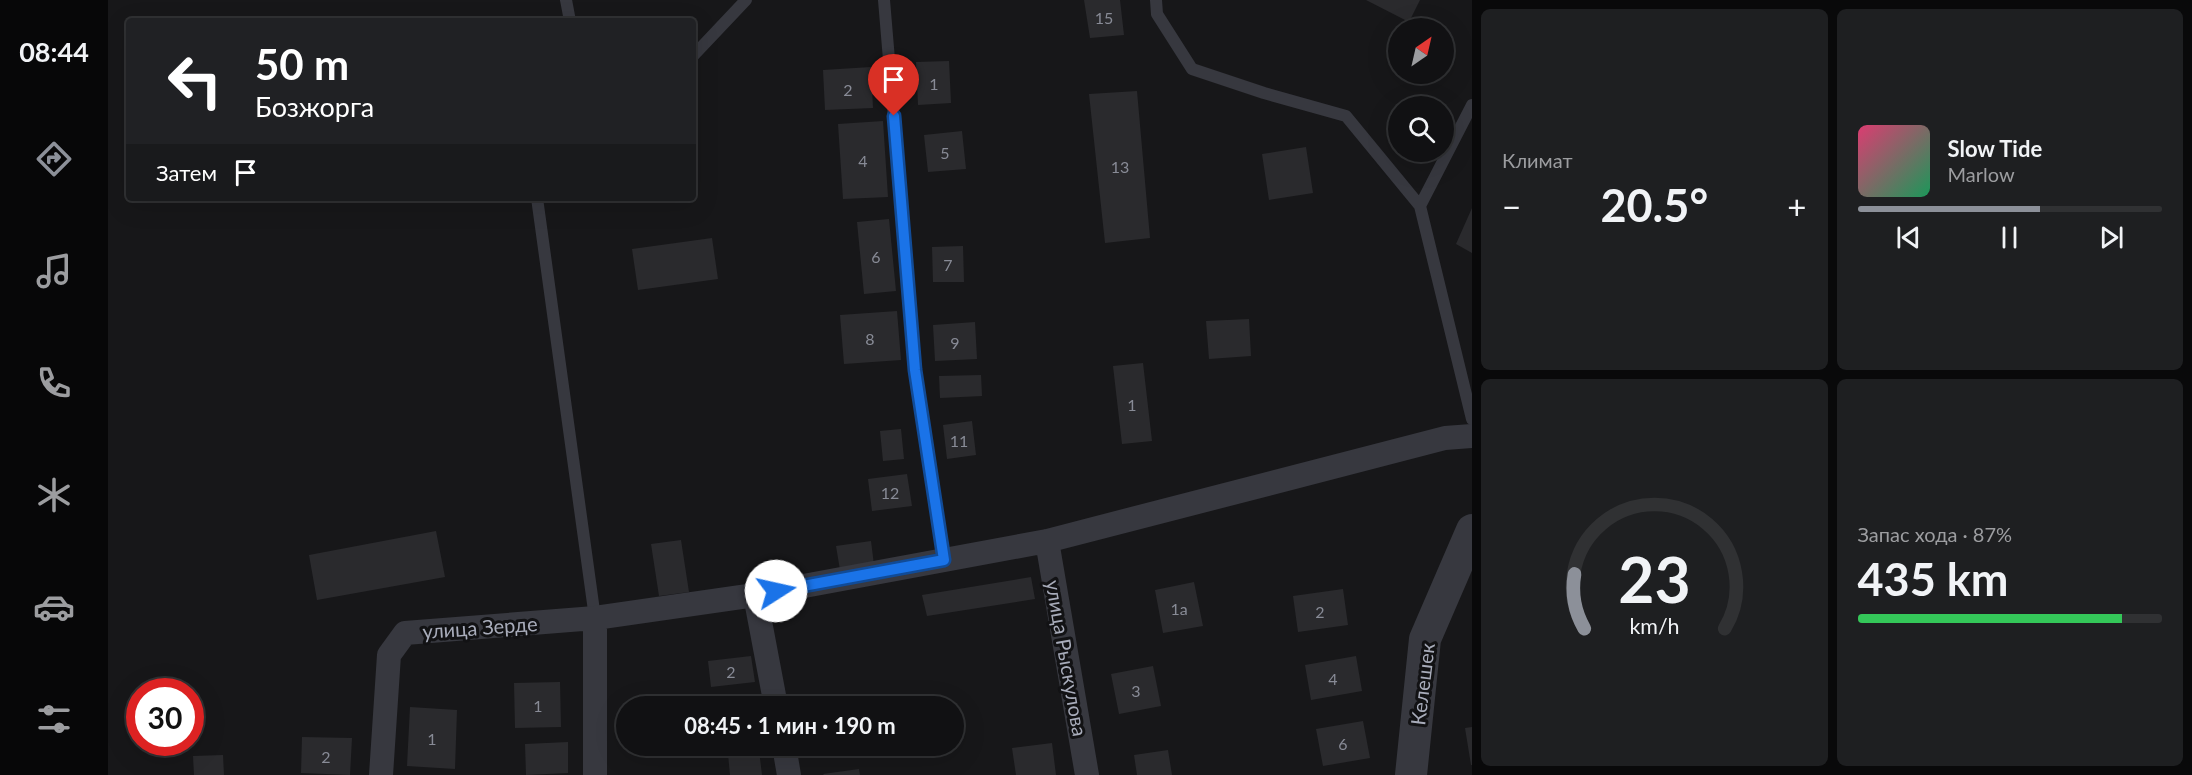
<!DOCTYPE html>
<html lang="ru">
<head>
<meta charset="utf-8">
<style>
  :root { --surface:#111113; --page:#1e1f21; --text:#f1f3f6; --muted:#9c9da0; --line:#303133; --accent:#8c9099 }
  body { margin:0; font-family:Lato,sans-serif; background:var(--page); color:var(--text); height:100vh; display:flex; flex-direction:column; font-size:22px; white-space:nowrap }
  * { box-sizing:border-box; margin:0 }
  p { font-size:20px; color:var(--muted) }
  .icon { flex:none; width:33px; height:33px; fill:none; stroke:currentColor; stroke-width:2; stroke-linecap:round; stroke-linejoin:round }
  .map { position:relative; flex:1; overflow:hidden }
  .drawer { display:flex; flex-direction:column; gap:9px; padding:9px; background:#09090a; width:720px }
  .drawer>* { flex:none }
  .hud { position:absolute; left:18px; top:18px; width:570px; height:183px; border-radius:6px; box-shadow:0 6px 24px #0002,0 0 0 2px var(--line); background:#202124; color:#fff; overflow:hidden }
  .needle { width:39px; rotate:34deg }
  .fabs { position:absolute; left:1280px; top:18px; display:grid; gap:12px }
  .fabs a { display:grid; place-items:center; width:66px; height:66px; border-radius:50%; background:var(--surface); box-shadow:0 6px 24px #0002,0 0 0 2px var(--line); font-size:30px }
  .speed { position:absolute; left:18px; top:678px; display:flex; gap:12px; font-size:30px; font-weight:700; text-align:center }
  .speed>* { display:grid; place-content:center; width:78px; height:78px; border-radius:50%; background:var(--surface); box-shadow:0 6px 24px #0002,0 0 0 2px var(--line); line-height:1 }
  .speed .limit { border:9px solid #d22; background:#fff; color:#111 }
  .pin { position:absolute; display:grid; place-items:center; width:51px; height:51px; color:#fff; margin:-62px -26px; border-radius:50% 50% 50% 0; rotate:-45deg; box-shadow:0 0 6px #0007 }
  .pin .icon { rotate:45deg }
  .me { position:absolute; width:66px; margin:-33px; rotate:80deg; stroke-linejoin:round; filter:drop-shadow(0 0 4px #0008) }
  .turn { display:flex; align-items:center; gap:21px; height:126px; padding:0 30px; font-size:27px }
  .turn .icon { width:78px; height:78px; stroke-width:2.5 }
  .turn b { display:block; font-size:42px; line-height:51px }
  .then { display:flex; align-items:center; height:57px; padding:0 30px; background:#0003; gap:12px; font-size:22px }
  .big { font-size:45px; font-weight:700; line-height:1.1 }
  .drawer .widget { flex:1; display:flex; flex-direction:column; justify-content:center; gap:9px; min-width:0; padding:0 21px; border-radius:9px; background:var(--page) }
  .drawer .dial { align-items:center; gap:0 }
  .dial svg { height:156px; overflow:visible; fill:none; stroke:var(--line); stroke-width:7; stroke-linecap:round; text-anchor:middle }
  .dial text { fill:var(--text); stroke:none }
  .song { display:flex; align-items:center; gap:18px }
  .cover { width:72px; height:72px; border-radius:9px; background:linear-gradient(135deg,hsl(340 70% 55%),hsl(150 70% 35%)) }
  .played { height:6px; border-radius:3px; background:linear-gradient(90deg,var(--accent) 60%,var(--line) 60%) }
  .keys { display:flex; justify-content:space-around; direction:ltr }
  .heat { display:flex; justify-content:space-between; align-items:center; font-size:33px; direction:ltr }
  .charge { height:9px; border-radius:4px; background:linear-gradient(90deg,#34c759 87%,var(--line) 0) }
  .drawer .tiles { flex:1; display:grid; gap:9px; grid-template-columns:repeat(2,1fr) }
  .trip { position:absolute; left:508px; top:696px; width:348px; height:60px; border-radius:30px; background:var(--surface); box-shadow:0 6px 24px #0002,0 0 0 2px var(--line); font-weight:700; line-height:60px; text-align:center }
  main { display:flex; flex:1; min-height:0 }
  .tab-bar { display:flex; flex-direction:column; width:108px; justify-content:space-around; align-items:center; background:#070708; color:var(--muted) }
  .tab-bar .icon { width:42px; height:42px }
  .tab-bar .selected { color:var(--accent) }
  .tab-bar b { font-size:27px; color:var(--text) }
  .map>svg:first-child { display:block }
</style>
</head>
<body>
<main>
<nav class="tab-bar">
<b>08:44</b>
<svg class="icon selected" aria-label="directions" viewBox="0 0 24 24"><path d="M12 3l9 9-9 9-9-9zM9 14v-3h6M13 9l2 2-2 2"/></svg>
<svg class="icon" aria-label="music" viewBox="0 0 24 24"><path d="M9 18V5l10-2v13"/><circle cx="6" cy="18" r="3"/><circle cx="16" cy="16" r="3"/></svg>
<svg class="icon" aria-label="phone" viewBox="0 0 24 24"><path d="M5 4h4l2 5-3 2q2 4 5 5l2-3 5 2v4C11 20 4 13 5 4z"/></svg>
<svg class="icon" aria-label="climate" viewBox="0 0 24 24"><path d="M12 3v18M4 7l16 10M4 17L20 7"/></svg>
<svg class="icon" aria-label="car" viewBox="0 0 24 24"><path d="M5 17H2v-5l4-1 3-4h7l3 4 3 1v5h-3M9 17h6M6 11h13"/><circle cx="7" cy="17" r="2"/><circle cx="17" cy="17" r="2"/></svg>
<svg class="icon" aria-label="filters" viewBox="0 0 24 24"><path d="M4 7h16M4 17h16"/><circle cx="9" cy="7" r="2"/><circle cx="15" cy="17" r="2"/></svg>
</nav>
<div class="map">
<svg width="1364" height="775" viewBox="0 0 1364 775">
  <rect width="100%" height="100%" fill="#171719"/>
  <path fill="#2a2a2d" d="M976 0H1012L1016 35 982 38Z
    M1258 0H1312L1301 22Z
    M841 61 843 103 810 105 808 62Z
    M763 67 765 108 717 110 715 70Z
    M1029 91 1042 238 997 243 981 94Z
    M775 121 780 197 735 199 730 124Z
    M854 131 858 169 820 172 816 135Z
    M1198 147 1205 193 1161 200 1154 154Z
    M1364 208V253L1348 244Z
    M781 219 788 291 756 294 749 222Z
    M604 238 610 279 530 290 524 249Z
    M855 246 856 282H825L824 247Z
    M789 311 793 360 736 364 732 315Z
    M1141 319 1143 356 1101 359 1098 321Z
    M867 322 869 359 827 361 825 325Z
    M1035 363 1044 441 1014 444 1005 366Z
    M873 375 874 396 832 398 831 376Z
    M864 421 868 455 839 459 835 425Z
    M793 429 796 459 775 461 772 431Z
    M799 474 804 506 764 511 760 479Z
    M328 531 337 577 209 600 201 555Z
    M573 540 581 592 551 596 543 544Z
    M763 541 766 565 732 570 728 546Z
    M923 577 927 599 819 616 814 595Z
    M1086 582 1095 626 1055 633 1047 590Z
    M1235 589 1240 625 1190 632 1185 596Z
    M643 656 647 682 603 687 600 661Z
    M1248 656 1254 691 1203 700 1197 665Z
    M1045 666 1053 706 1011 714 1003 674Z
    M452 682 453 727 407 728 406 683Z
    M738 699 739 706H703V705Z
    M302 707 349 710 347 769 299 766Z
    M1255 721 1262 758 1215 766 1208 729Z
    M1364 727V765H1363L1357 728Z
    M194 737 244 738 242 775 193 773Z
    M460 742V773L418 775 417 744Z
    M944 743 948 775H908L904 748Z
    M651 750 654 775H622L620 754Z
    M1060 750 1064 775H1029L1026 755Z
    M115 755 116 775H86L85 756Z
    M751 769 752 775H716L715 774Z"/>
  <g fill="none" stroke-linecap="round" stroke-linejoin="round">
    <path stroke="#37383f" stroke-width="12" d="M458 0 462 21
      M776 0 807 370 836 560
      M1048 0 1049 14 1084 69 1156 93 1238 116 1312 206 1364 419
      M585 56 638 0
      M429 198 487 618
      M1312 206 1364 105"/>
    <path stroke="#37383f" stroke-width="24" d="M939 541 979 775
      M647 595 668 706
      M487 618V775
      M676 746 681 775
      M273 775 281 655 297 633 487 618 647 595 939 541 1337 438 1364 436"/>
    <path stroke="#37383f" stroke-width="32" d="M1303 775 1317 639 1364 530"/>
  </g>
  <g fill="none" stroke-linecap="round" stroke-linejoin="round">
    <g stroke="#114b97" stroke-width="15">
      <path id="route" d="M668 591 836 560 807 370 786 116"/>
    </g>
    <use href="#route" stroke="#1a73e8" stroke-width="10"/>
  </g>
  <g text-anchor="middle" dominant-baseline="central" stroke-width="6" stroke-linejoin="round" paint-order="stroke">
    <g font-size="16" fill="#888b96">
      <text x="996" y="17">15</text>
      <text x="826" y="83">1</text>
      <text x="740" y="89">2</text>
      <text x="837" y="152">5</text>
      <text x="755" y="160">4</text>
      <text x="1012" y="166">13</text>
      <text x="768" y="256">6</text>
      <text x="840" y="264">7</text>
      <text x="762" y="338">8</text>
      <text x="847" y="342">9</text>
      <text x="1024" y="404">1</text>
      <text x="851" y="440">11</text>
      <text x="782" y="492">12</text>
      <text x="1071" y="608">1а</text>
      <text x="1212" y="611">2</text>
      <text x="623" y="671">2</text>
      <text x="1225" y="678">4</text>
      <text x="1028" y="690">3</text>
      <text x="430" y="705">1</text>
      <text x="324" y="738">1</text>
      <text x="1235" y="743">6</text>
      <text x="218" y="756">2</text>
    </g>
    <g font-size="20" fill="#a8acba" stroke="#121214">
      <text transform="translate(372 627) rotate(-4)">улица Зерде</text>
      <text transform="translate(959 658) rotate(80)">улица Рыскулова</text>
      <text transform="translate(1314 684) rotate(-83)">Келешек</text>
    </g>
  </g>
</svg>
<div class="fabs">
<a><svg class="needle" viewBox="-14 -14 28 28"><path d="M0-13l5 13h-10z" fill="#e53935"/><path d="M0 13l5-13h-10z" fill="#9c9da0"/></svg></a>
<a><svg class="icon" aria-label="search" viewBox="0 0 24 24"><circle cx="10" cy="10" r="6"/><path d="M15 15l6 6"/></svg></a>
</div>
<div class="speed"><div class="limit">30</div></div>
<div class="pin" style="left:786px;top:116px;background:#d93025"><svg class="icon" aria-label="arrive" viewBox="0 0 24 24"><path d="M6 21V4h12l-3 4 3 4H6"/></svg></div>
<svg class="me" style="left:668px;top:591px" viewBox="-20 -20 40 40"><circle r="19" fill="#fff"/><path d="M0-13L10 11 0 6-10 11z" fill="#1a73e8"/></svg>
<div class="trip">08:45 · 1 мин · 190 m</div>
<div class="hud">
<div class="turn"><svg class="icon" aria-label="left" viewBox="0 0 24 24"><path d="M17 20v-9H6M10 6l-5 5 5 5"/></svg><div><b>50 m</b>Бозжорга</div></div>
<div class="then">Затем<svg class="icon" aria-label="arrive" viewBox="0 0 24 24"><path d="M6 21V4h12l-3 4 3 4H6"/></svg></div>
</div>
</div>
<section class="drawer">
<div class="tiles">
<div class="widget"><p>Климат</p>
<div class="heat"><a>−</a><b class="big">20.5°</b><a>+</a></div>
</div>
<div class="widget">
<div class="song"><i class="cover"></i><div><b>Slow Tide</b><p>Marlow</p></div></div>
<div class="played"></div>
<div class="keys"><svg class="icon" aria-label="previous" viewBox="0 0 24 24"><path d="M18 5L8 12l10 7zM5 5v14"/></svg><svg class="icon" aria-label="pause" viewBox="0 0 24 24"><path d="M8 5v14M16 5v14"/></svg><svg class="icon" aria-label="next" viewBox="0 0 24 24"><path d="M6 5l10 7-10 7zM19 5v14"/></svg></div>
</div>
<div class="widget dial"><svg viewBox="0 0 100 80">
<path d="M14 69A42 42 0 1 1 86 69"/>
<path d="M14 69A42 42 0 0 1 9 41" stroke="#8c9099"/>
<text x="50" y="56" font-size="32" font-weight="700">23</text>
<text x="50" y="72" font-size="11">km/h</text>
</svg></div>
<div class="widget"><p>Запас хода · 87%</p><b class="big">435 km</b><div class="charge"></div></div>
</div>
</section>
</main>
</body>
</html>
